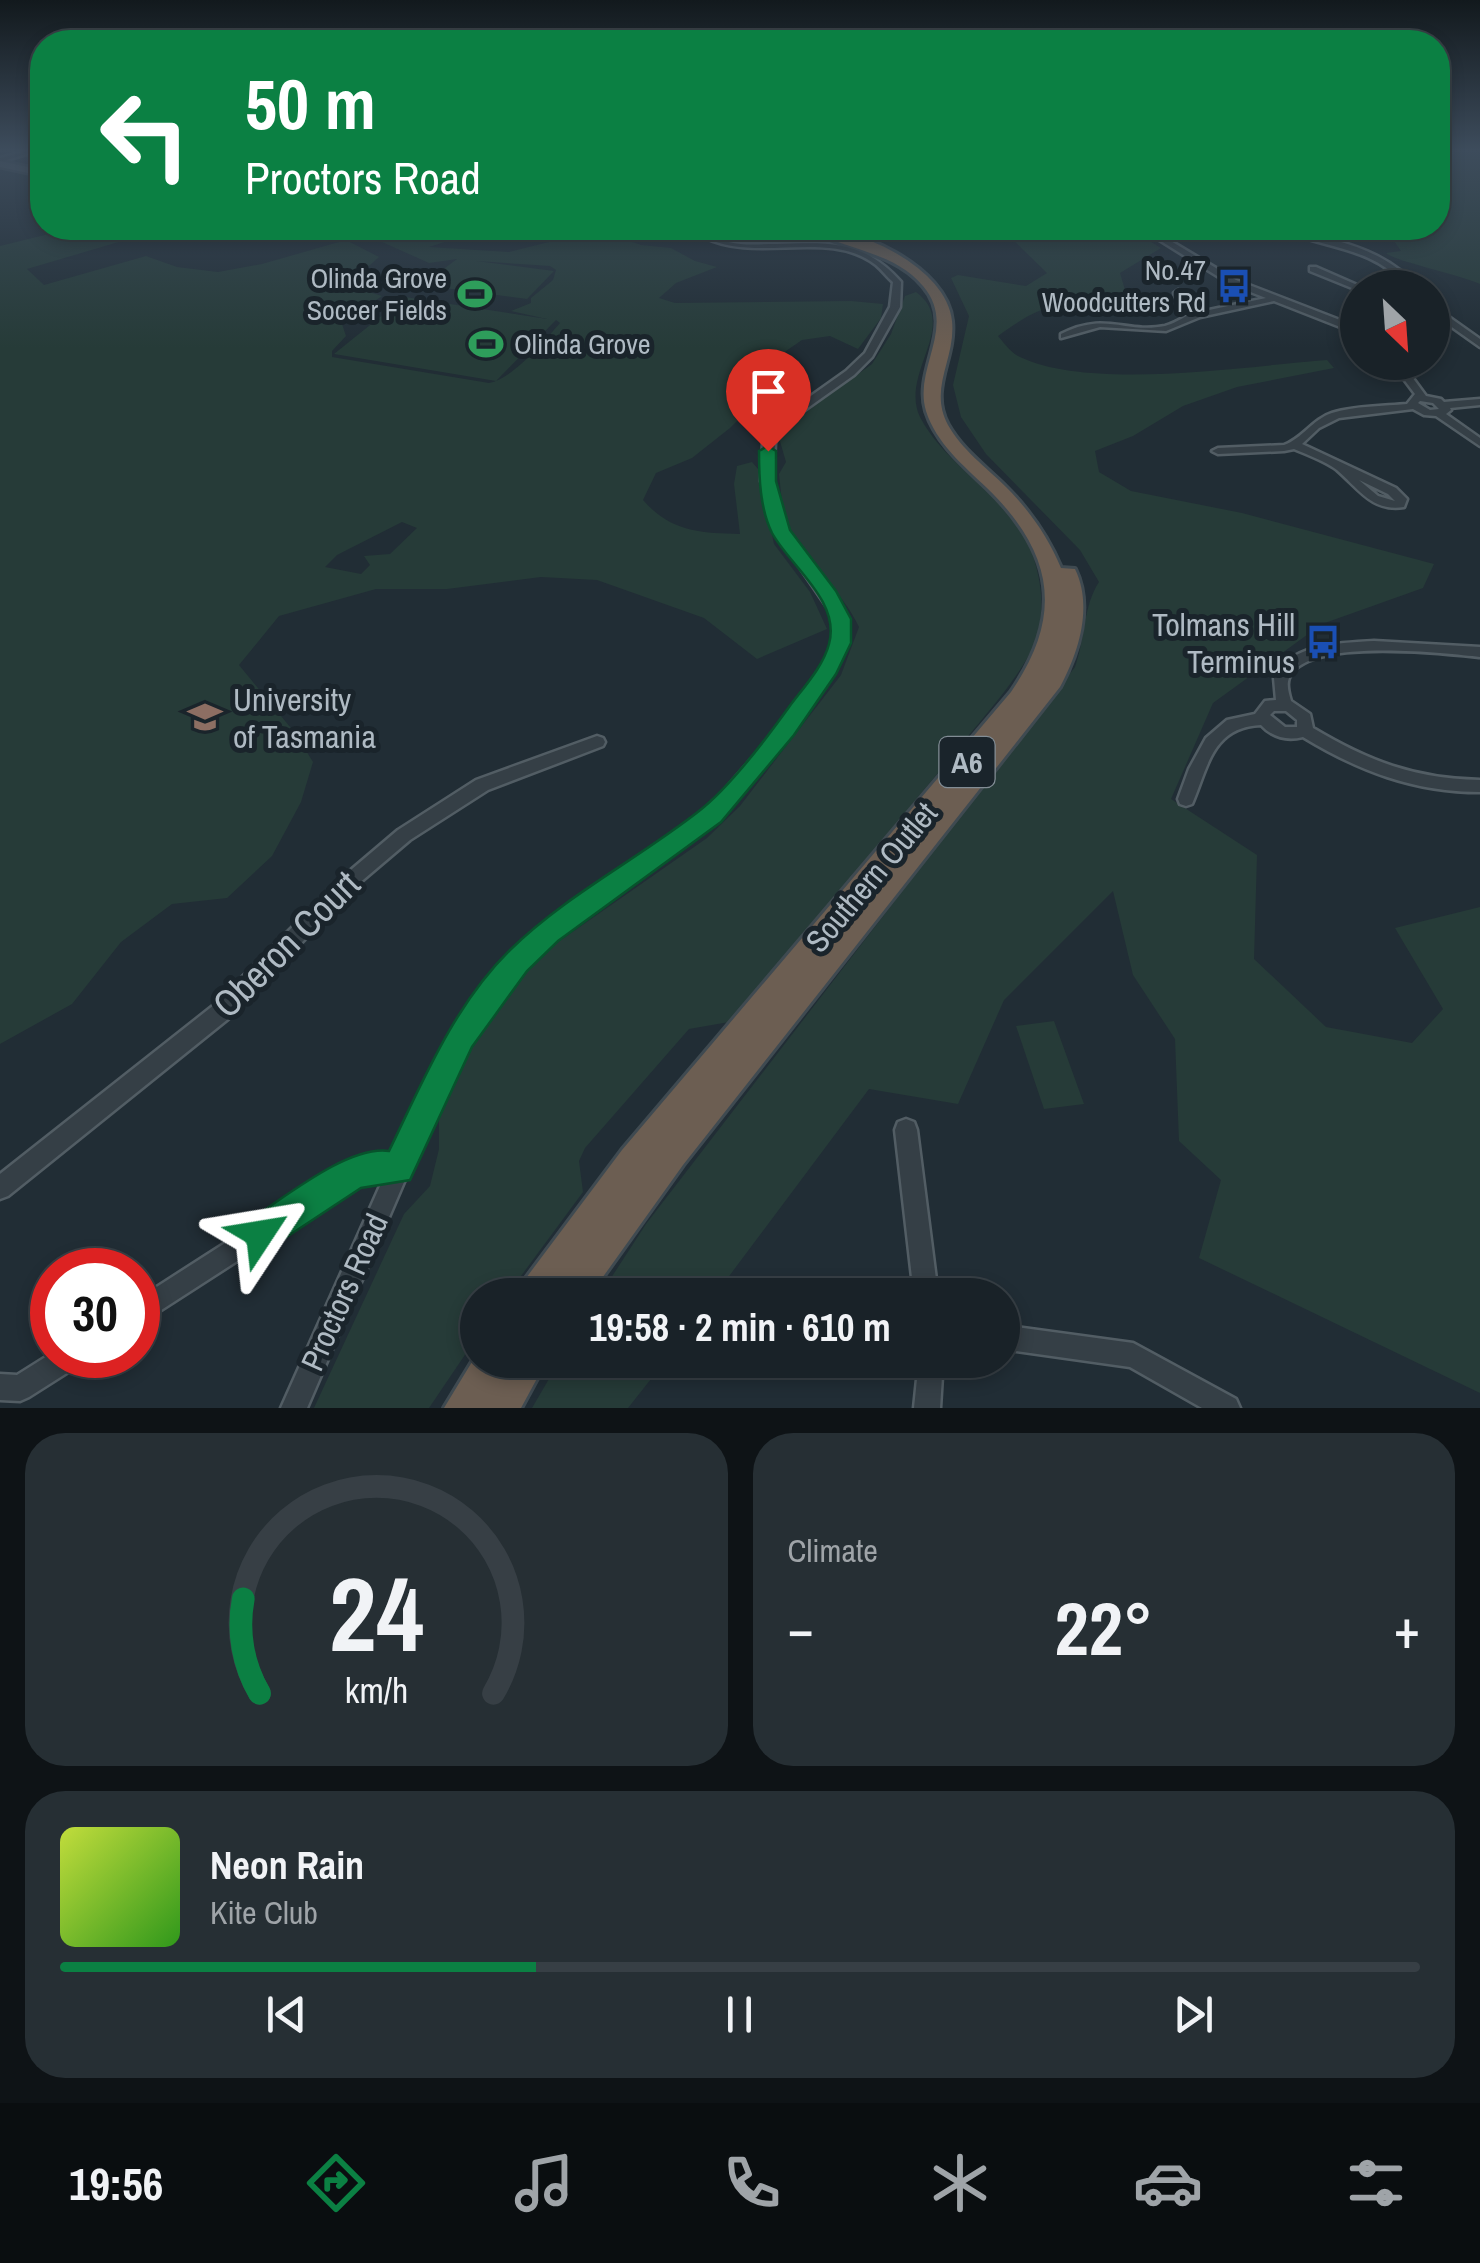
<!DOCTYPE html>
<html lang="en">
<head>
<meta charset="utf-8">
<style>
  :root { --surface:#192228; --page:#262f34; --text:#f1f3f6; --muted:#9fa4a8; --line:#373f45; --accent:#0b8043 }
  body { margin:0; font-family:"Archivo Narrow",sans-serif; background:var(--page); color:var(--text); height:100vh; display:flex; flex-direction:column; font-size:38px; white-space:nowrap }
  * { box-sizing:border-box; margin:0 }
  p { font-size:32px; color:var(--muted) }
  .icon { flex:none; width:55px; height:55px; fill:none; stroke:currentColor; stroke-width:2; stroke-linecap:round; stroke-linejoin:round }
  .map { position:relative; height:1408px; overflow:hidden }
  .side { display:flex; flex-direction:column; gap:25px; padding:25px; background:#0e1316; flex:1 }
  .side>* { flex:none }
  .top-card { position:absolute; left:30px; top:30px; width:1420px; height:210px; border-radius:40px; box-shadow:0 5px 15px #0003,0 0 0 2px var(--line); background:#0b8043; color:#fff; overflow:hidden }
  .needle { width:65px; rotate:155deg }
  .fabs { position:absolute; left:1340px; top:270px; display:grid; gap:20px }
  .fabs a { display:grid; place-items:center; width:110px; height:110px; border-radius:50%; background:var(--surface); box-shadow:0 5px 15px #0003,0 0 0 2px var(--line); font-size:50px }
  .speed { position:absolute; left:30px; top:1248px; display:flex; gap:20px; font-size:50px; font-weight:700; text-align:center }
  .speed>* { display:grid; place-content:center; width:130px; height:130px; border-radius:50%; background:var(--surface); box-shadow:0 5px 15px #0003,0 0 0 2px var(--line); line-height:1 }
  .speed .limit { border:15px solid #d22; background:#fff; color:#111 }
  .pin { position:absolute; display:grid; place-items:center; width:85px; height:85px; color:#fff; margin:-102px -42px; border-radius:50% 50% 50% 0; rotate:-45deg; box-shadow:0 0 10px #0007 }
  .pin .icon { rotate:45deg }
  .me { position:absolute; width:110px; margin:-55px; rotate:57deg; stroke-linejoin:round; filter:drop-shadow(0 0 8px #0008) }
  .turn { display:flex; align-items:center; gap:35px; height:210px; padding:0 50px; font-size:45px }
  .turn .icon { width:130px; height:130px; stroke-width:2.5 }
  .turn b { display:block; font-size:70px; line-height:85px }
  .big { font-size:75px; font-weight:700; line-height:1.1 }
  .side .card { flex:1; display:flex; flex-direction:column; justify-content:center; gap:15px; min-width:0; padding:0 35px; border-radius:40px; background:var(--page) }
  .side .dial { align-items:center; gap:0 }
  .dial svg { height:260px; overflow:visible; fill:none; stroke:var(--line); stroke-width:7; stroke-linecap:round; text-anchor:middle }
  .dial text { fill:var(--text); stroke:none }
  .song { display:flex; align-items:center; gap:30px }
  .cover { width:120px; height:120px; border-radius:15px; background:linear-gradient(135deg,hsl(70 70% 55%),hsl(110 70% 35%)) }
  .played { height:10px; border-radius:5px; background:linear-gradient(90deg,var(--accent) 35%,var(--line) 35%) }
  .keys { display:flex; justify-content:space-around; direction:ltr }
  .heat { display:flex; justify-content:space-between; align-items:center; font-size:55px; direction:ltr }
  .side .tiles { flex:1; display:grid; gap:25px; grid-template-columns:1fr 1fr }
  .card:last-child { grid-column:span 2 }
  .trip { position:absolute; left:460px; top:1278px; width:560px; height:100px; border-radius:50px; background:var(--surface); box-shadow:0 5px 15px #0003,0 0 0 2px var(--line); font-weight:700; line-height:100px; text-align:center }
  .tab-bar { display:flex; height:160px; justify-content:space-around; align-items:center; background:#0a0e10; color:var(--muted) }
  .tab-bar .icon { width:70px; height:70px }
  .tab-bar .on { color:var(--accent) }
  .tab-bar b { font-size:45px; color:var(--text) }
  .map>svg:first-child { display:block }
</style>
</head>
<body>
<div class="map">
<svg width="1480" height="1408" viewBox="0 0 1480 1408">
  <rect width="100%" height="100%" fill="#212d35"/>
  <path fill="#263b38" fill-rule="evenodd" d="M1438 151H1480V284C1460 275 1394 261 1386 253L1401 251 1394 241 1360 239 1339 228H1438Z
    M73 228H123L139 236 27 269 44 285 146 256 177 267 218 272 262 264 346 240 379 257 361 273 369 292 382 296 342 324 346 336 332 351V357L489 383C514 378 544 341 560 323L556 320 496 381 334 354 405 297 547 319 511 311 531 303V298L553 280 556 270 550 266 476 261 554 271 527 299 422 285 457 259 429 263 362 233 402 228H488L429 247 509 252 561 239 550 228H593L641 245 671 248 695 261 717 267 676 283 659 298 675 303 851 301 883 304 881 318 858 349 830 336 802 340 744 380H758L751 407 730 428 692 458 656 473 643 500C671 532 700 533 740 534L734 484 737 466 752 462 758 469 774 544 810 592 827 629 757 659 704 618 597 580 541 577 447 589H376L279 616 239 665 295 733 313 762 301 802 272 856 227 898 172 904 121 942 72 1004 0 1044V246ZM402 522 417 528 390 554 364 556 370 565 361 574 325 567 337 555Z
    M1013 228H1128L1161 248 1120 273 1128 300 1107 316C1054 300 1043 304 998 336 1005 344 1011 353 1020 357 1091 391 1247 366 1327 360L1334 368 1237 387 1183 406 1133 436 1095 451 1099 472 1131 491 1242 513 1434 564 1423 588 1322 624 1213 703 1171 799 1257 855 1254 959 1326 1027 1412 1043 1443 1009 1395 928 1480 907V1393L1199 1258 1221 1180 1179 1141 1175 1039 1133 975 1113 891 1004 1000 958 1104 869 1089 715 1295H600L646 1224 1075 667C1085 640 1083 606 1099 582L1080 550 986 454 961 417 953 385 969 316 951 278 958 275 1026 286 1047 273 1005 232Z
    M916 292C961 325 899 373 920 417 947 469 1010 495 1031 550 1043 583 1047 620 1030 653 1013 686 972 730 948 761 876 849 801 934 729 1022L689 1029 585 1148 579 1161 583 1192 507 1295H478L477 1337 429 1408H314L404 1214 430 1186 439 1149V1109L457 1069 493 1015 518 980 551 947 707 838 740 806 841 675 859 627C842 590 807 565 790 529 782 512 781 492 779 474L786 462 779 438 784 428 872 364 891 334 905 296Z
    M1054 1021 1084 1104 1044 1109 1016 1026Z
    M560 1360H666L628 1408H532Z"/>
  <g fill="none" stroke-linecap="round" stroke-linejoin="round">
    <g stroke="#525d64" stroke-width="5">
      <path id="minor" d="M27 151H36L0 162V158Z
        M1140 228H1149L1236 280 1358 327V334L1274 301 1200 317 1166 331 1100 327 1061 338V334C1106 311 1125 334 1165 326 1173 324 1181 319 1188 315L1179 308 1174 293 1178 290C1186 294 1188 307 1195 313L1266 298 1230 284Z
        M1279 228H1290C1338 241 1385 249 1419 288H1410C1367 243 1327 251 1279 228Z
        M707 233C714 236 721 240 729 242 744 246 761 244 777 244 830 242 864 240 901 282L900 307 872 357 854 375 785 424 775 443 773 481 787 531 846 614 849 635 840 661 791 733 728 810 685 846 554 938 524 968 484 1020 444 1089 307 1408H281L384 1177 358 1183 138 1325V1299L345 1166 379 1155 393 1157 430 1075 470 1006 510 956 542 926 673 836 716 800 781 725 826 660 835 635 832 614 775 531 761 481 763 443 777 420 846 371 865 353 890 307 893 282C887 277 882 270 876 265 829 228 757 264 704 237L703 235Z
        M1310 267H1316L1364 288H1358L1357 290 1310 271Z
        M1432 305 1480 339V347L1432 313Z
        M1391 362H1401L1426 396 1441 399 1444 402 1480 399V405L1450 408 1451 410 1446 414 1480 438V446L1436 416 1424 415 1413 409 1339 418 1319 428 1302 444 1396 488 1407 499 1404 507C1372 512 1359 489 1337 470 1325 461 1308 455 1294 449L1284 451 1218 454 1212 451 1218 448 1284 445C1302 439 1313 419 1332 413 1353 406 1385 406 1407 404L1415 394ZM1420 401 1433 403 1439 409 1430 410 1418 403ZM1359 480 1388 494 1395 501 1378 496Z
        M1374 641 1480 647V657C1443 653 1306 637 1289 678 1286 685 1289 694 1291 701L1310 714 1313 728C1368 761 1415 779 1480 780V792C1414 792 1359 771 1303 737 1287 741 1272 737 1261 725 1212 727 1208 767 1192 804L1186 806 1180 804 1178 799 1189 769 1206 738 1227 720 1255 714 1265 701 1276 700 1274 678C1291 643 1340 643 1374 641ZM1274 711H1286L1297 720V727H1285L1270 715Z
        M597 736 603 738 605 742 603 746 488 790 410 840 357 885 228 1019 8 1196 0 1199V1174L214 1005 345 875 398 830 476 780Z
        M906 1119 914 1122 917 1130 938 1295H914L895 1130 898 1122Z
        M1002 1325 1133 1343 1236 1399 1240 1408H1202L1130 1367 1002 1349Z
        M52 1353V1355H84L81 1364 29 1397 20 1401 0 1400V1374L17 1375Z
        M919 1360H943L940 1408H914Z"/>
    </g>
    <g stroke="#3e4850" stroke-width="5">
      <path id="major" d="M0 161 42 170V176L0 167Z
        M269 228H339L334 231H274Z
        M614 228 660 233 707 232 712 235 707 238 660 239Z"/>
    </g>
    <g stroke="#3f4a51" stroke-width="6">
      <path id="highway" d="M725 228H746L707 239 701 235Z
        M808 228C855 225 947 267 952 321 956 359 928 388 948 425 962 450 986 467 1006 487 1030 511 1048 537 1061 568L1075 569C1093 606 1079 652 1060 687L683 1165 590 1295H518L523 1282 622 1150 1011 692C1064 615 1054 553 987 488 964 466 936 443 926 411 913 367 958 327 923 286 893 250 844 251 808 228Z
        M478 1352V1360H547L521 1408H444Z"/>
    </g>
    <use href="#minor" fill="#353f46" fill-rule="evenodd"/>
    <use href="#major" fill="#535e66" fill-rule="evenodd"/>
    <use href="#highway" fill="#6c5e52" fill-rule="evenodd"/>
  </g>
  <linearGradient id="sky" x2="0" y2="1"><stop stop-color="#12191d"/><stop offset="0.43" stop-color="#3d4c5c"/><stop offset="1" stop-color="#3d4c5c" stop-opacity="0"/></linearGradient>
  <rect width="1480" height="348" fill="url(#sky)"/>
  <path fill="#0b8043" stroke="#07532c" stroke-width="2.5" d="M768 446 776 451V481L790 530 836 591 851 619V643L836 674 794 735 721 822 558 941 527 971 472 1047 410 1180 361 1188 273 1246 260 1251 248 1246 243 1234 248 1221C283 1199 348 1145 389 1151 423 1081 454 1005 510 950 566 895 638 859 699 811 730 787 766 739 789 707 803 688 823 667 829 644 841 601 790 566 772 533 760 509 759 477 759 451Z"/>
  <defs>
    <g id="bus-bare" transform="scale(2.7)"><path d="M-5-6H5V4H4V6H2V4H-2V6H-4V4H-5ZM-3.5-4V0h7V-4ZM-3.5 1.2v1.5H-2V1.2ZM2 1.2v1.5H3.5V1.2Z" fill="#1a4fb4" stroke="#1a242b" stroke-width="2.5" paint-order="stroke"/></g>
    <g id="stadium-bare" transform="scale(2.7)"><path d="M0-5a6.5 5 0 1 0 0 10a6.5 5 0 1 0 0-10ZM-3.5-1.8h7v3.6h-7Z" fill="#2e9e5b" stroke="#1a242b" stroke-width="2.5" paint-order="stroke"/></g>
    <g id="university-bare" transform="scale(2.7)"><path d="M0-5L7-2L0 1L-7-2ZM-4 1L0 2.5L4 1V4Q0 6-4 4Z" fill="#8d6e63" stroke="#1a242b" stroke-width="2.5" paint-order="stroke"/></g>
  </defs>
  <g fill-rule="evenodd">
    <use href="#bus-bare" x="1234" y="286"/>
    <use href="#stadium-bare" x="475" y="294"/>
    <use href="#stadium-bare" x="486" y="344"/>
    <use href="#bus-bare" x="1323" y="642"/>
    <use href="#university-bare" x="205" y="717"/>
  </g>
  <g text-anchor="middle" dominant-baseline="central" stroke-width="10" stroke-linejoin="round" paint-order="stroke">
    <g font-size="28" fill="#afbac3" stroke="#1a242b" text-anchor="end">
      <text x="1206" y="270">No.47<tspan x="1206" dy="32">Woodcutters Rd</tspan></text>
      <text x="447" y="278">Olinda Grove<tspan x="447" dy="32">Soccer Fields</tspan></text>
      <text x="514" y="344" text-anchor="start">Olinda Grove</text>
    </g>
    <rect fill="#1a242b" stroke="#828d95" stroke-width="2.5" x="939.5" y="737" width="55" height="50" rx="8"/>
    <g font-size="30" font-weight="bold" fill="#afbac3">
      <text x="967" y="762">A6</text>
    </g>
    <g font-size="32" fill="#afbac3" stroke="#1a242b" text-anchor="end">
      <text x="1295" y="624">Tolmans Hill<tspan x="1295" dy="37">Terminus</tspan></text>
      <text x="233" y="699" text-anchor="start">University<tspan x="233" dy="37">of Tasmania</tspan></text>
    </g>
    <g font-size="32" fill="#afbac3" stroke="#1a242b">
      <text transform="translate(871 877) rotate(-50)">Southern Outlet</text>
      <text transform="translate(344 1292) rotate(-66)">Proctors Road</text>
    </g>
    <g font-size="38" fill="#afbac3" stroke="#1a242b">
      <text transform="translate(286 944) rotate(-45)">Oberon Court</text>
    </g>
  </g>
</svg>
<div class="fabs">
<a><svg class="needle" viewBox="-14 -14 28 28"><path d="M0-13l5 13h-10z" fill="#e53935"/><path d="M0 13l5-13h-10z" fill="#9fa4a8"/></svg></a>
</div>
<div class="speed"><div class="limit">30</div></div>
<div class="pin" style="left:768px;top:451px;background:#d93025"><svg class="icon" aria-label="arrive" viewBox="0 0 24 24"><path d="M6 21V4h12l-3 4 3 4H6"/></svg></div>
<svg class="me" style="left:260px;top:1234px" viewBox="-20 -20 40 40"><path d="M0-17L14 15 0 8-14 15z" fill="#0b8043" stroke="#fff" stroke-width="4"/></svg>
<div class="trip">19:58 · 2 min · 610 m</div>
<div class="top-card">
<div class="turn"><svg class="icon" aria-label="left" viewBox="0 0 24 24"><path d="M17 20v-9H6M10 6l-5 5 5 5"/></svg><div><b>50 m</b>Proctors Road</div></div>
</div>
</div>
<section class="side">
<div class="tiles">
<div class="card dial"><svg viewBox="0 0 100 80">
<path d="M14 69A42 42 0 1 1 86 69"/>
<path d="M14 69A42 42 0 0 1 9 40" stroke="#0b8043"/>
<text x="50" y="56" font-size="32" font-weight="700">24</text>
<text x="50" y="72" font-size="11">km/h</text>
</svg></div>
<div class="card"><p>Climate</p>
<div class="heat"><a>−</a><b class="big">22°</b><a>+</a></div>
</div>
<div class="card">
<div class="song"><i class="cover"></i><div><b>Neon Rain</b><p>Kite Club</p></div></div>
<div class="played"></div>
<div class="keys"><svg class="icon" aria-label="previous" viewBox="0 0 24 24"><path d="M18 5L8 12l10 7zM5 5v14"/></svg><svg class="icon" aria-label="pause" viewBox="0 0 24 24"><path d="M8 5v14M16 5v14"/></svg><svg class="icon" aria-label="next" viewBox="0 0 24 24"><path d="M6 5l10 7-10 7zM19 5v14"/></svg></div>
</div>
</div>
</section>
<nav class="tab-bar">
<b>19:56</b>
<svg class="icon on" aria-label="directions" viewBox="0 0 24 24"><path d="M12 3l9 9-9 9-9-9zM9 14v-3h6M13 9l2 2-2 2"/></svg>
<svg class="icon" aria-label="music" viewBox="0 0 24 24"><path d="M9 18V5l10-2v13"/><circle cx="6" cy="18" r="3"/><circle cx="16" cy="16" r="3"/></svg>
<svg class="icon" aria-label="phone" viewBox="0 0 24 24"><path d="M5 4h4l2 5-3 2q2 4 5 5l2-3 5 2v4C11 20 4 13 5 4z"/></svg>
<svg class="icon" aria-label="climate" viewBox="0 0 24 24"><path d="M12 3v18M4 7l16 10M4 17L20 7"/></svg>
<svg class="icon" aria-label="car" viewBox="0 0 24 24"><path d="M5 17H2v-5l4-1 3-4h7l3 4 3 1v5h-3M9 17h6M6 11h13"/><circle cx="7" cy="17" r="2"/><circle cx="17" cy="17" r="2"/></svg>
<svg class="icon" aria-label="filters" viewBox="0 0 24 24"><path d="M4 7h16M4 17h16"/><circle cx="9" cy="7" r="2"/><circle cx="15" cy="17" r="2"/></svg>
</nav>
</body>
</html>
